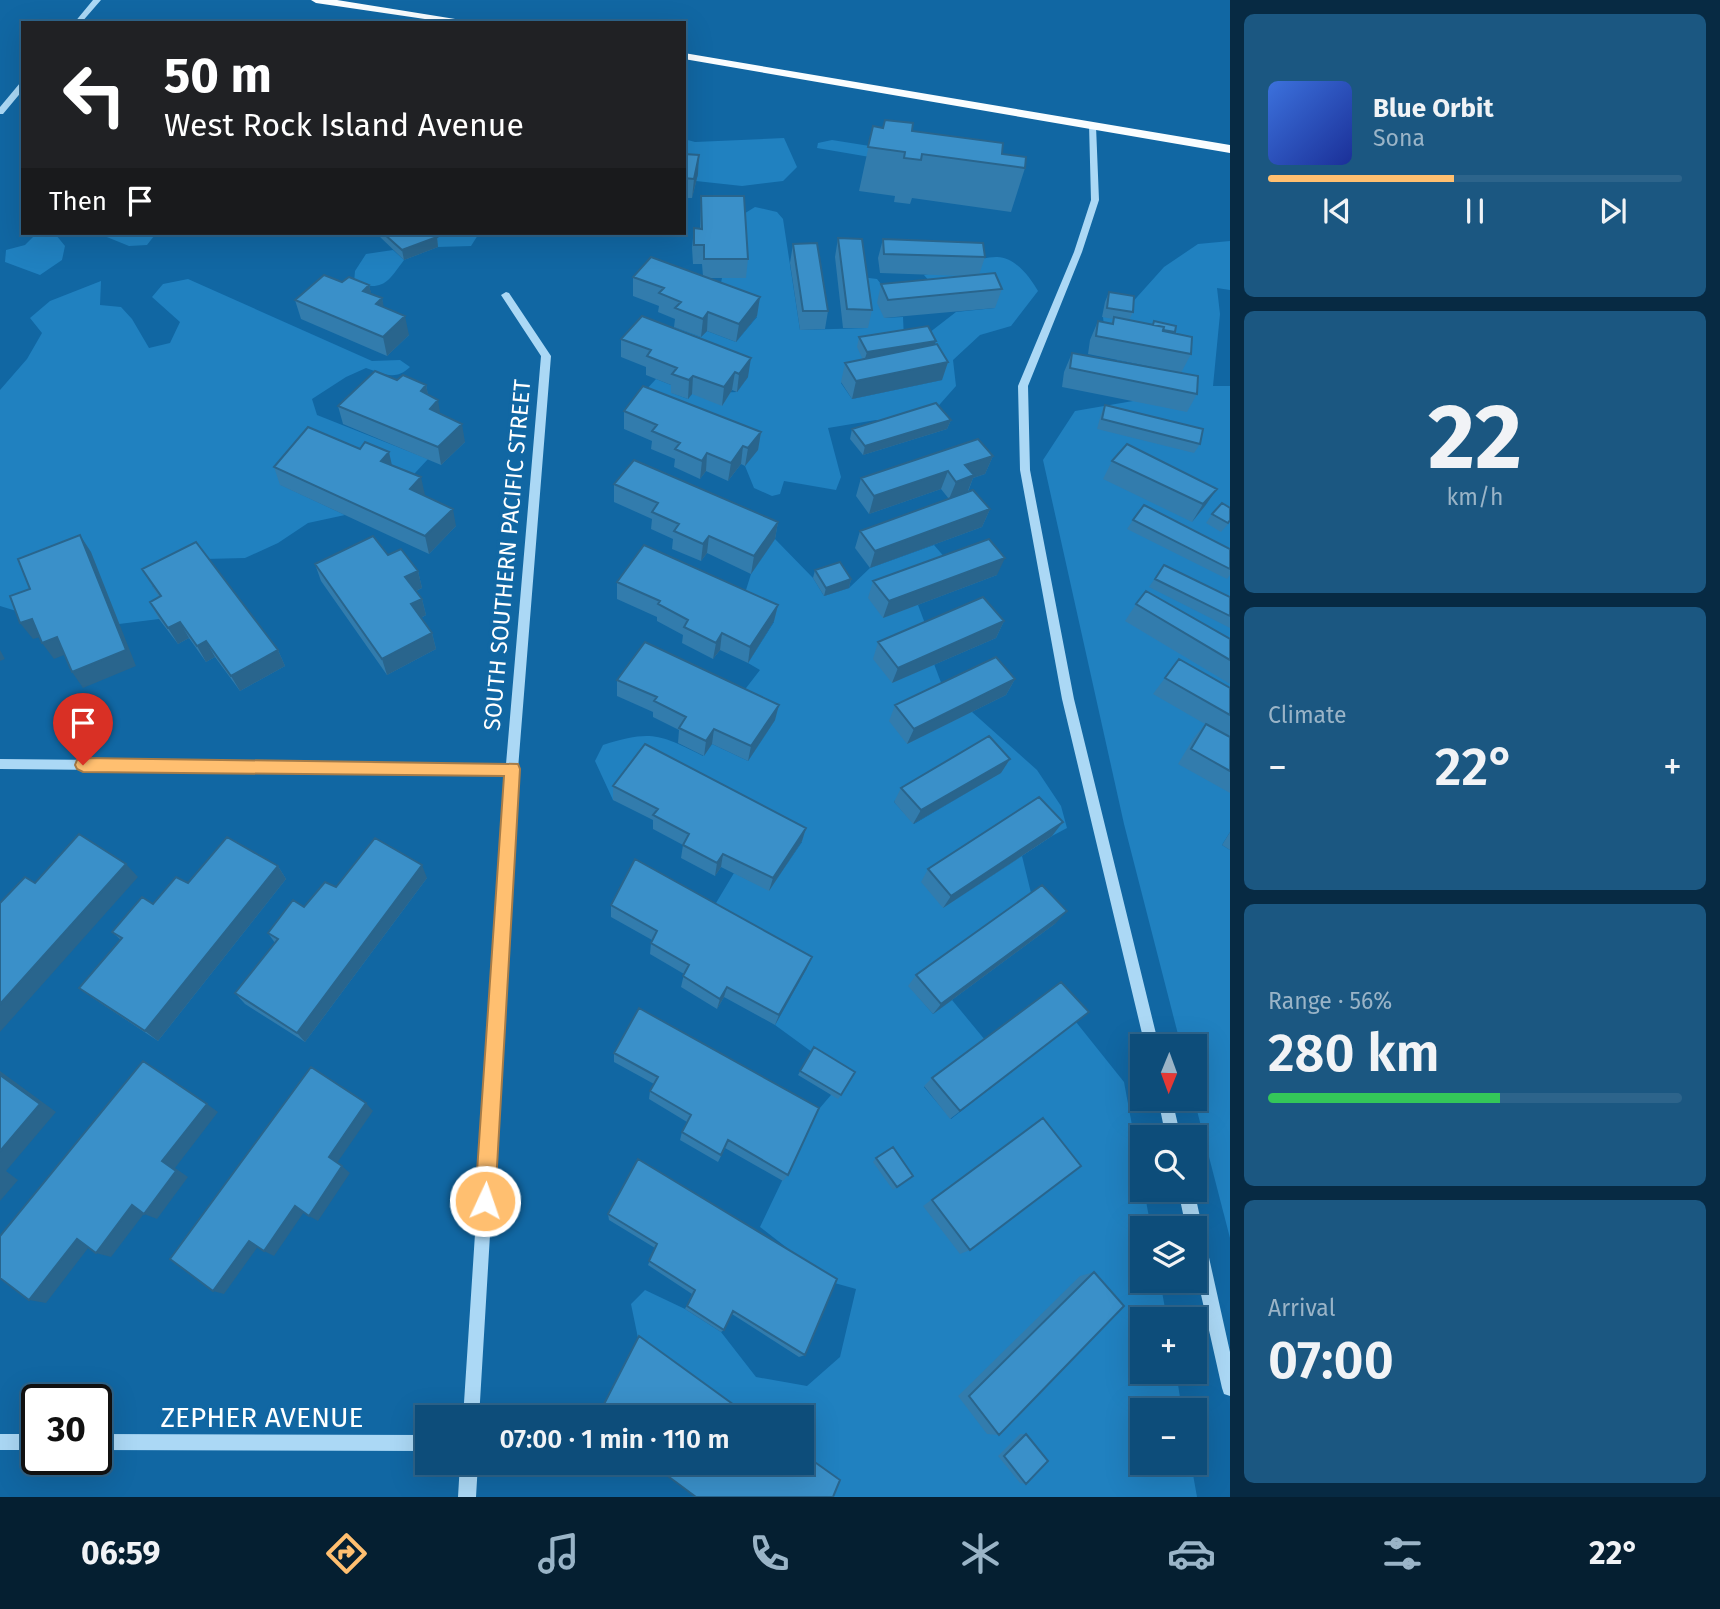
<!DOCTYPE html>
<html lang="en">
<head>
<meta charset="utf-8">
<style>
  :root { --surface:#0d4d7a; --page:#1b5781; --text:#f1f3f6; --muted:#9ab4c7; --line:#2d648b; --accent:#ffbf70 }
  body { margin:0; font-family:"Fira Sans",sans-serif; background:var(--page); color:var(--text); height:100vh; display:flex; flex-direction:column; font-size:26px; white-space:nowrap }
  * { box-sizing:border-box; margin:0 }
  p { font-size:23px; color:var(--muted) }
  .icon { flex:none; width:38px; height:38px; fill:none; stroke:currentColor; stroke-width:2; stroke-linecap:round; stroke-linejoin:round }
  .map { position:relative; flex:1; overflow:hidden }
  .drawer { display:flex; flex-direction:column; gap:14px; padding:14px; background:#072a43; width:490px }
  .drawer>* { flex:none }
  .banner { position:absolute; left:21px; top:21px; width:665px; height:214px; border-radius:0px; box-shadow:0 7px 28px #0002,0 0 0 2px var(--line); background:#202124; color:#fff; overflow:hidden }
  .needle { width:46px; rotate:181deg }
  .fabs { position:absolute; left:1130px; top:1034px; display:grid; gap:14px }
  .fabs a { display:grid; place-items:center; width:77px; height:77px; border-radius:0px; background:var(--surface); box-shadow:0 7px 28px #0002,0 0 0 2px var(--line); font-size:35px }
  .speed { position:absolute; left:21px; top:1384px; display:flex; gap:14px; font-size:35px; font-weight:700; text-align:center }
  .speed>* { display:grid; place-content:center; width:91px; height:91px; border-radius:50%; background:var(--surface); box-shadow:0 7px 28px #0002,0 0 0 2px var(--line); line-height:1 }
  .speed .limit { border:4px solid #111; border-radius:10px; background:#fff; color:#111 }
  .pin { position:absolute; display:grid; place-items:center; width:60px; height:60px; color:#fff; margin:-72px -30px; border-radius:50% 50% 50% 0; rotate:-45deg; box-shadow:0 0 7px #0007 }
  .pin .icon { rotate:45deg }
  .me { position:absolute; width:77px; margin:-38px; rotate:3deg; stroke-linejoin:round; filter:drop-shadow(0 0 5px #0008) }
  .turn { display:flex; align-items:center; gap:24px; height:147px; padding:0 28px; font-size:32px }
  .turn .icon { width:91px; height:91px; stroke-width:2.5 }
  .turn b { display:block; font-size:49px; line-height:60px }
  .then { display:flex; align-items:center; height:66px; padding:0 28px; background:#0003; gap:14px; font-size:26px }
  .big { font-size:52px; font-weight:600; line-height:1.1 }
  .drawer .tile { flex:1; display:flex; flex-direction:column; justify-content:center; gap:10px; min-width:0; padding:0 24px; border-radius:10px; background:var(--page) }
  .drawer .dial { align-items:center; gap:0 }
  .dial b { font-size:91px; line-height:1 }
  .song { display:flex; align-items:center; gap:21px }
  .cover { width:84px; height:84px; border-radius:10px; background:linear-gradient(135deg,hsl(220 70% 55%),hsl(230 70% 35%)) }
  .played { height:7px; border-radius:4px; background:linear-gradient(90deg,var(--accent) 45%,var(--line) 45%) }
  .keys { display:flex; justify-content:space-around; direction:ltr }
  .heat { display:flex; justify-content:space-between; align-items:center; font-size:38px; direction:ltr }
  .charge { height:10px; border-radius:5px; background:linear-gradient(90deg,#34c759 56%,var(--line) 0) }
  .trip { position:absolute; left:415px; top:1405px; width:399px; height:70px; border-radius:0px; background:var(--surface); box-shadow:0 7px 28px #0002,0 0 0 2px var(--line); font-weight:600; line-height:70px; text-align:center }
  .dock { display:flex; height:112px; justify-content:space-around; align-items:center; background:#051f31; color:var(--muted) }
  .dock .icon { width:49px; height:49px }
  .dock .selected { color:var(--accent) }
  .dock b { font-size:32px; color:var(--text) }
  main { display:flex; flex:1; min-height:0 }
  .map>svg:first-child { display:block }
</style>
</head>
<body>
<main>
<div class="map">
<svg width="1230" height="1497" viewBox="0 0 1230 1497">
  <rect width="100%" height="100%" fill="#1167a3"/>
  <path fill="#2081c0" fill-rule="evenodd" d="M784 138 797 167 783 181 742 186 696 181 698 174 684 173V139L695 142Z
    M832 140 970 162 905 163 817 148 818 143Z
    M755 207 777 212 783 219 800 330 867 328 861 277 877 279 894 301 884 318 903 317 904 339 925 336 956 312 995 308 942 296 924 275C941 271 981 257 996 257 1014 256 1030 277 1038 291L1011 326 980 335 953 360 956 386 933 412 893 425 876 420 828 428 841 477 836 490 784 481 780 494 772 496 754 488 745 466 757 450 644 392 656 379 676 387 672 393 688 399 692 394 737 392 748 377 665 344 674 327 701 337 707 331 736 342 757 317 717 301 722 278H746L742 215ZM942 380 852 399 841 383 842 382Z
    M97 233H152L154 236 147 245 129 246Z
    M425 233H475L478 235 471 246 438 247Z
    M56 235 65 246 62 260 40 275 5 262 6 250 25 245 33 237Z
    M1230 241V290L1217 288 1220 314 1213 386H1230V832L1222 845 1230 850V1238L1194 1099 1195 1046H1181L1124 824 1043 460 1075 411 1133 401 1114 381 1117 360 1180 373 1105 336 1103 317 1129 306 1164 267 1198 244Z
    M393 250 404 260C387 283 384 291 354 283L355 271 366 254Z
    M188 279 372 361 400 360 410 367C396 381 383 374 366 368L346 377 312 399 317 415 428 459 403 486 281 485 345 515 308 523 278 543 245 558 204 559 152 586 171 612 159 619 119 624 42 606 23 613 0 606V390L27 359 42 333 30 318 50 301 101 281 100 305 121 307 132 319 149 348 170 343 180 322 152 297 163 284Z
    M775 539 813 578 824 596 849 588 870 568 934 545 953 567 918 605 929 634 934 664 945 693 972 712 1037 770 1061 806 1067 828 1052 836 943 908 1022 856 1032 897 909 986 933 1014 952 1000 985 1040 924 1087 951 1119 1076 1022 1124 1082 1151 1228H1143V1281H1160L1167 1319 1143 1320V1372H1176L1182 1410H1143V1463H1191L1197 1497H825L802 1455V1418L749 1417 638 1338 631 1304 645 1290 685 1309 721 1332 756 1377 807 1386 840 1357 856 1289 831 1282 760 1227 813 1116 831 1095 812 1052 775 1025 807 968 710 913 734 873 769 890 802 842 613 800 595 761 603 745C651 730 659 734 703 756L712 744 748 761 775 720 736 701 760 670 748 663 774 622 741 606 751 574ZM1000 773 914 824 894 802V801Z"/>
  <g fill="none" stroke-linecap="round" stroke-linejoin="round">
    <path fill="#abd8f5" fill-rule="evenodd" d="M93 0H101L81 23H74Z
      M20 83H23V90L3 114H0V107Z
      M1089 124 1096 126 1099 200 1082 252 1028 386 1030 470 1074 699 1159 1046H1145L1062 699 1020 470 1018 386 1074 252 1091 200Z
      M506 292 509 293 551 356 518 769 479 1418H463L505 774 0 769V759L506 764 541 356 501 295Z
      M1158 1099H1172L1181 1138H1166Z
      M1178 1190H1194L1230 1352V1396L1224 1394 1222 1388 1195 1268V1228H1186Z
      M0 1434H37V1450H0Z
      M96 1434 427 1435V1451L96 1450Z
      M460 1463H478L476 1497H458Z"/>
    <path fill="#fafdff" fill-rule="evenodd" d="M311 0H337L480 23H452L316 3Z
      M684 53 1230 145V153L684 59Z"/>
  </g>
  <path fill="#327cad" d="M873 126 912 131 1002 154 1025 168 1011 212 912 198 910 204 894 202 895 196 859 191Z
    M684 154 698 174 692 198H684Z
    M701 196 748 259 746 278H706L760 297 757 316 736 342 707 331 701 337 674 327 675 319 658 312 659 306 633 296V277L703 276 702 264H693L692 248 694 228 700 229Z
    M377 233H433L437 237 438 247 404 260 378 235Z
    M838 238 872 310 868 328H843L835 257Z
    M883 239 985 257 979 275 1002 289 995 308 884 318 877 303 881 284 964 276 880 273 878 258Z
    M793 244 828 311 825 329 800 330 790 263Z
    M342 282 369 285 371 294 382 298 383 307 409 335 387 356 301 319 295 300Z
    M1109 292 1133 312 1129 320 1152 325 1154 321 1174 333 1191 354 1181 373 1197 394 1187 412 1062 387 1064 372 1072 353 1162 369 1088 354 1090 340 1098 321 1111 323 1113 319 1102 317 1105 302Z
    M859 337 935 345 948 362 942 380 852 399 841 382 845 363 863 360 857 347Z
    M621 339 748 377 737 392 732 390 722 406 692 394 688 399 671 393V385L646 375V367L621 357Z
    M397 380 426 385 428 395 440 414 465 442 441 465 343 424 338 406Z
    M1105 405 1200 444 1194 453 1097 429 1101 414Z
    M624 411 761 432 758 450 745 466 741 464 728 481 706 471 700 479 674 467 675 459 651 449 652 441 624 429Z
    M951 420 947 429 863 455 850 439 852 429Z
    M993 456 985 474 973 478 968 492 990 509 982 527 870 568 855 548 860 531 949 499 941 489 869 514 856 496 861 478Z
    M1112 461 1217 489 1205 506 1192 522 1103 479Z
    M392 465 425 495 424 496 456 526 429 554 280 485 274 467Z
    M614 484 778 522 775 539 751 574 707 553 701 561 672 549 673 539 651 529 652 519 614 502Z
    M1230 508V522L1221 532 1206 523 1212 514Z
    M1133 520 1230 549V575L1227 579 1127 529Z
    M388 555 418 571 422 588 416 591 422 599 426 615 421 618 432 633 436 649 387 675 321 581 315 564Z
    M1164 565 1230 597V628L1149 587Z
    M142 569 278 650 285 666 240 691 215 657 206 662 189 638 178 644 159 619 150 602 159 597 152 586Z
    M815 570 851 579 849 588 824 596 813 578Z
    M997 575 883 618 868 598 873 581Z
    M617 582 778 605 774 621 748 663 720 650 713 659 682 643 683 635 657 621V617L617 599Z
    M1136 604 1230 639V684L1125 621Z
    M1004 621 996 638 892 683 873 659 878 642Z
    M1179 659 1230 688V793L1178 764 1193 739 1205 724 1153 694Z
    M1015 679 1006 695 907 744 889 721 895 705Z
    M617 680 775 720 748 761 712 744 704 756 678 743 679 730 653 717V712L617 696Z
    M1010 759 1001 773 913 824 894 802 901 788Z
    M613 786 806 828 802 841 769 891 721 867 715 876 681 858 683 845 653 829V820L613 800Z
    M1230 832V850L1222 845Z
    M1052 836 943 908 921 882 928 869Z
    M278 866 286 879 158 1041 93 998 79 988 121 940 112 932 153 904 188 883Z
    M427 878 305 1042 245 1004 235 993 275 943 268 933 304 907 336 887Z
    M611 905 812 957 807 968 775 1025 724 997 717 1009 681 987 684 974 650 954 651 943 652 940 611 917Z
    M1056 923 933 1014 908 986 916 975Z
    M639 1008 788 1175 783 1181 725 1148 718 1162 680 1140 682 1132 687 1122 649 1099 650 1091 654 1084 614 1062V1053Z
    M1089 1012 950 1119 924 1086 932 1078Z
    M814 1047 841 1095 838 1099 798 1075Z
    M1043 1118 970 1250 960 1254 923 1206Z
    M876 1158 913 1176 893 1190 873 1162Z
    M638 1159 805 1355 799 1357 732 1314 724 1330 721 1332 685 1309 692 1294 648 1265 655 1248 609 1220 608 1214Z
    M1094 1272 999 1435 987 1434 958 1396 1080 1276Z
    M1020 1434H1026V1484L1020 1483 998 1456Z"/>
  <path fill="#29658d" d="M699 155 698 174 692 198 694 179Z
    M437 237 438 247 404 260 402 250Z
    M369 285 374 304 363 291Z
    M760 297 757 316 736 342 739 324Z
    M382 298 386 317 376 304Z
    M708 312 707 331 701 337 703 319Z
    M405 316 409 335 387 356 383 337Z
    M936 341 933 350 864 362 867 352Z
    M751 358 748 377 737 392 739 374Z
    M948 362 942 380 852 399 856 381Z
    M735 372 732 390 722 406 724 387Z
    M693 376 692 394 688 399 689 380Z
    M426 385 430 403 421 391Z
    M438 400 441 418 430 409Z
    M951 420 947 429 863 455 865 446Z
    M462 424 465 442 441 465 438 447Z
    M761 432 758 450 745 466 748 448Z
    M743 446 741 464 728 481 731 463Z
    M389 452 393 470 381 461Z
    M707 453 706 471 700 479 702 461Z
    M993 456 985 474 973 478 967 493 949 499 956 482 965 465Z
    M948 471 941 489 869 514 874 496Z
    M421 477 425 495 414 507 410 489Z
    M1217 489 1205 506 1192 522 1203 504Z
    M453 509 456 526 429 554 425 536Z
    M990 509 982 527 870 568 875 551Z
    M778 522 775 539 751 574 754 556Z
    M80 535 91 552 136 666 83 688 72 672Z
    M709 536 707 553 701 561 703 544Z
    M1005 558 997 575 883 618 889 601Z
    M418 571 422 588 409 594 405 577Z
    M851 579 849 588 824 596 826 588Z
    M422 599 426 615 415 621 411 604Z
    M778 605 774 621 748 663 750 647Z
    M32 619 44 636 33 639 20 623Z
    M1004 621 996 638 892 683 898 668Z
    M180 622 189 638 178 644 168 628Z
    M432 633 436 649 387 675 382 659Z
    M722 633 720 650 713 659 716 643Z
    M57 637 69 653 54 659 42 643Z
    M206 641 215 657 206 662 197 646Z
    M0 650 5 659 0 661Z
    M278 650 285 666 240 691 231 676Z
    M1015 679 1006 695 907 744 914 729Z
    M779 705 775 720 748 761 751 746Z
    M714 729 712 744 704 756 706 741Z
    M1010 759 1001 773 913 824 921 810Z
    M1063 822 1052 836 943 908 951 896Z
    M806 828 802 841 769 891 773 878Z
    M723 854 721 867 715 876 717 863Z
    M126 864 138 877 0 1032V1004Z
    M422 865 427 878 305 1042 297 1033Z
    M278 866 286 879 158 1041 145 1031Z
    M1067 911 1056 923 933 1014 941 1004Z
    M812 957 807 968 775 1025 779 1015Z
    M727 987 724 997 717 1009 720 999Z
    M0 1071 56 1112 6 1171 18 1180 0 1201Z
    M366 1103 373 1111 337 1163 329 1157Z
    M207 1104 218 1112 175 1168 188 1177 157 1219 144 1214 162 1161Z
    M342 1166 350 1173 318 1221 309 1216Z
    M132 1205 146 1211 111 1257 96 1253Z
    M295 1206 304 1212 274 1256 264 1251Z
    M77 1239 92 1243 46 1303 29 1300Z
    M249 1241 259 1245 224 1294 213 1291Z"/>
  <path fill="#3a90c9" stroke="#29658d" stroke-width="2" d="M885 120 913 123 912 131 1003 143 1002 154 1026 157 1025 168 922 154 921 160 904 158 905 152 868 147 873 126 883 128Z
    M684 154 699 155 694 179 684 178Z
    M701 196H744L748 259H704V245H694V228L702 229Z
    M383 233H433L437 237 402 250Z
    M838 238 862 239 872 310 847 309Z
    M883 239 983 243 985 257 884 254Z
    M817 243 828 311H803L793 244Z
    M651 257 760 297 739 324 708 312 703 319 675 308 681 302 659 293 664 288 633 277Z
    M995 273 1002 289 888 300 881 284Z
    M324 275 342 282 349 277 369 285 363 291 382 298 376 304 405 316 383 337 295 300Z
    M1109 292 1134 296 1133 312 1107 308Z
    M642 316 751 358 739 374 735 372 724 387 693 376 689 380 672 374 677 368 647 356 651 350 621 339Z
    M1114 317 1164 327 1163 331 1192 337 1191 354 1096 336 1098 321 1113 324Z
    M1154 321 1176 326 1175 332 1163 330 1164 327 1153 325Z
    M928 326 936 341 867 352 859 337Z
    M937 344 948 362 856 381 845 363Z
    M1072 353 1198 376 1197 394 1070 368Z
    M375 371 397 380 403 375 426 385 421 391 438 400 430 409 462 424 438 447 338 406Z
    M643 386 761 432 748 448 743 446 731 463 707 453 702 461 675 449 680 443 652 431 657 425 624 411Z
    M936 403 951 420 865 446 852 429Z
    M1105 405 1203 429 1200 444 1102 419Z
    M308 427 360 449 365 442 389 452 381 461 421 477 410 489 453 509 425 536 274 467Z
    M978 439 993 456 965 465 974 475 956 482 948 471 874 496 861 478Z
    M1127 444 1217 489 1203 504 1112 461Z
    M634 460 778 522 754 556 709 536 703 544 674 531 679 524 652 512 658 503 614 484Z
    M973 490 990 509 875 551 860 531Z
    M1222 503 1230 508V520L1228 523 1212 514Z
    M1144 505 1230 549V569L1133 520Z
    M80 535 126 650 72 672 57 637 42 643 32 619 20 623 10 596 30 589 18 559Z
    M373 536 388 555 401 549 418 571 405 577 422 599 411 604 432 633 382 659 315 564Z
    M989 539 1005 558 889 601 873 581Z
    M196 542 278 650 231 676 206 641 197 646 180 622 168 628 150 602 161 596 142 569Z
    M644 545 778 605 750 647 722 633 716 643 684 627 688 620 658 604 660 601 617 582Z
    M840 562 851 579 826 588 815 570Z
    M1164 565 1230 597V616L1155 579Z
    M1146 591 1230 639V660L1136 604Z
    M983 597 1004 621 898 668 878 642Z
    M645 642 779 705 751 746 714 729 706 741 679 728 686 717 654 701 657 697 617 680Z
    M996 657 1015 679 914 729 895 705Z
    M1179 659 1230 688V715L1165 678Z
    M1206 724 1230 737V771L1191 749Z
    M989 736 1010 759 921 810 901 788Z
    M645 744 806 828 773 878 723 854 717 863 683 845 689 834 653 815 658 809 613 786Z
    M1039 797 1063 822 951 896 928 869Z
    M79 834 126 864 0 1004V903L25 877 35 883Z
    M227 837 278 866 145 1031 79 988 122 938 112 932 142 897 153 904 176 877 188 883Z
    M375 838 422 865 297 1033 235 993 278 939 268 933 293 900 304 907 325 882 336 887Z
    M635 859 812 957 779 1015 727 987 720 999 683 976 689 965 651 943 657 931 611 905Z
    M1042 885 1067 911 941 1004 916 975Z
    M1061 982 1089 1012 960 1111 932 1078Z
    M639 1008 819 1108 788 1175 728 1140 721 1155 682 1132 691 1115 650 1091 658 1077 614 1053Z
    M814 1047 855 1072 841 1095 800 1071Z
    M143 1061 207 1104 162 1161 176 1171 144 1214 132 1205 96 1253 77 1239 29 1300 0 1278V1236Z
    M311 1067 366 1103 329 1157 342 1166 309 1216 295 1206 264 1251 249 1241 213 1291 170 1259Z
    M0 1075 40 1104 0 1151Z
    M1043 1118 1081 1166 970 1250 932 1200Z
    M893 1147 913 1176 897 1187 876 1158Z
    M638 1159 837 1279 805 1355 733 1311 724 1330 687 1306 695 1290 649 1261 657 1244 608 1214Z
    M1094 1272 1124 1306 999 1435 969 1396Z
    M639 1336 752 1418H615L602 1408Z
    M1026 1434 1048 1461 1026 1484 1004 1456Z
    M802 1453 840 1480 833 1497H696L661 1471 664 1463H802Z"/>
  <path fill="#ffbf70" stroke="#a67c49" stroke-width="2" d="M83 758 518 764 520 769 495 1201 492 1208 485 1211 478 1208 475 1201 504 776 83 772 77 769 75 765 77 760Z"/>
  <g text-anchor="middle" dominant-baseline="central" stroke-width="7" stroke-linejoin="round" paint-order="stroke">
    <g font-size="23" fill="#fff" stroke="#1167a3">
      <text transform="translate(507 555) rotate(-85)">SOUTH SOUTHERN PACIFIC STREET</text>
    </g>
    <g font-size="28" fill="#fff" stroke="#1167a3">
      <text x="262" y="1417">ZEPHER AVENUE</text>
    </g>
  </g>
</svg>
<div class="fabs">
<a><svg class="needle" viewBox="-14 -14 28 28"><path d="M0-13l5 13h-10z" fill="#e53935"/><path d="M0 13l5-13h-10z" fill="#9ab4c7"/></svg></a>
<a><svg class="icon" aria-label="search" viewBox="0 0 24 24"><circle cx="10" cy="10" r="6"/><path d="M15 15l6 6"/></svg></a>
<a><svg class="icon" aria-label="layers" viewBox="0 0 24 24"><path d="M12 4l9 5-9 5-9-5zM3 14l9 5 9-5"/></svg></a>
<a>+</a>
<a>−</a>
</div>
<div class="speed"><div class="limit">30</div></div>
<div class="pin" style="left:83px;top:765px;background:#d93025"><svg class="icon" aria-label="arrive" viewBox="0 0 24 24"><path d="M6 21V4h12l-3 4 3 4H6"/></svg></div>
<svg class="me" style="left:485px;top:1201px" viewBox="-20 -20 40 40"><circle r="17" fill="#ffbf70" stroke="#fff" stroke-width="3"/><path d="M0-11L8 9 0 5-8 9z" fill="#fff"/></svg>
<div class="trip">07:00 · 1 min · 110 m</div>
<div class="banner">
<div class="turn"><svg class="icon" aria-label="left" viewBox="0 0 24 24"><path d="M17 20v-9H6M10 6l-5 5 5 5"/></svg><div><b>50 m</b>West Rock Island Avenue</div></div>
<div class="then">Then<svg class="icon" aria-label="arrive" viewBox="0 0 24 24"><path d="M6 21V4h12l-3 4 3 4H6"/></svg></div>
</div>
</div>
<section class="drawer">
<div class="tile">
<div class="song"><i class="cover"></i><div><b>Blue Orbit</b><p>Sona</p></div></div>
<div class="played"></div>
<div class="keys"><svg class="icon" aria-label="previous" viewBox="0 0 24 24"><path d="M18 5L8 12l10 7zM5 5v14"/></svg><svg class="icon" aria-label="pause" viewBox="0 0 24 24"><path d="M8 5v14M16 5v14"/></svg><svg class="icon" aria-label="next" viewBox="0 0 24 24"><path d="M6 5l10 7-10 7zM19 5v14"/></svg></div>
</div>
<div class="tile dial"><b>22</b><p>km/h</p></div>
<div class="tile"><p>Climate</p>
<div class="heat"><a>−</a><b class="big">22°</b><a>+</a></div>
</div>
<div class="tile"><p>Range · 56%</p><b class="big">280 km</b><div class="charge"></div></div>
<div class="tile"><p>Arrival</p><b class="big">07:00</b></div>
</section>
</main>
<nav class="dock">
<b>06:59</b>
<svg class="icon selected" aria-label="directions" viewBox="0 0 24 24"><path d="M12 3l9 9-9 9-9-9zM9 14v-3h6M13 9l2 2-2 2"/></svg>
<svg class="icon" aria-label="music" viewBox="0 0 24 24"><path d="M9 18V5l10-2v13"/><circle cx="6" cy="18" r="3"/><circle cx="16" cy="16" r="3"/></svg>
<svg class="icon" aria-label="phone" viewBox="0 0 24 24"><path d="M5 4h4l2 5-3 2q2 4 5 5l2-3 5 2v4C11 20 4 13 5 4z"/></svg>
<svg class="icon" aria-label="climate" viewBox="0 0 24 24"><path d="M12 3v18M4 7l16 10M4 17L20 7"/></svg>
<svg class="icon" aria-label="car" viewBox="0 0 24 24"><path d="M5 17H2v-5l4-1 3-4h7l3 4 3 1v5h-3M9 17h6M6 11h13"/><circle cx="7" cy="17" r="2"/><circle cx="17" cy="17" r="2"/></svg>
<svg class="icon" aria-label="filters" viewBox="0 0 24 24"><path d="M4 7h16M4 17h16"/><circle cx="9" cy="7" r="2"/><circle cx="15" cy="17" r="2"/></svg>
<b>22°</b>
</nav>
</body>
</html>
